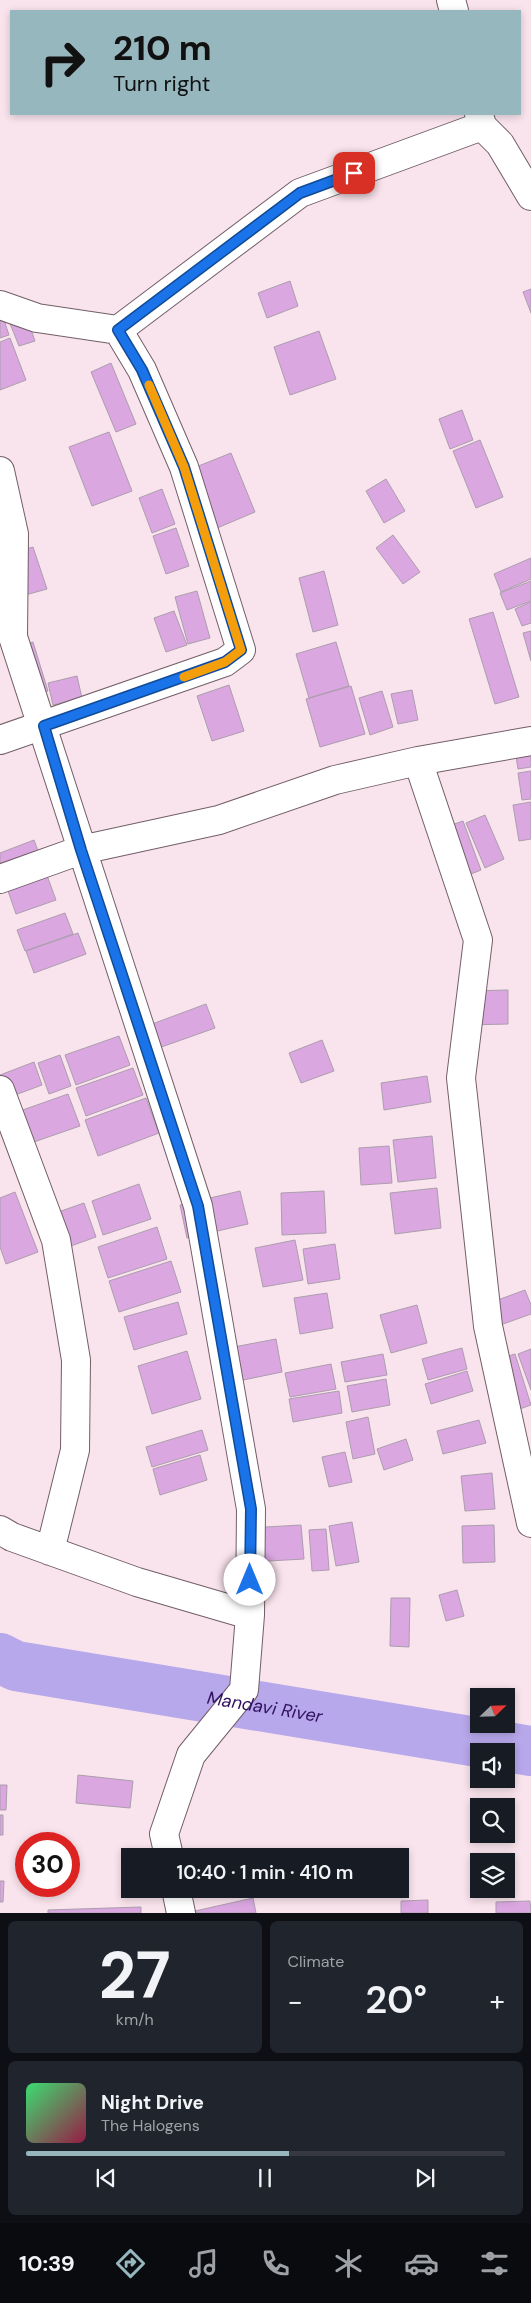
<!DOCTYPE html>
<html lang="en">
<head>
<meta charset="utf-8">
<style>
  :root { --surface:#171b24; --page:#20242c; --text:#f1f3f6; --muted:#9ea1a6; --line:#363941; --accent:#97b7bf }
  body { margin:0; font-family:"DM Sans",sans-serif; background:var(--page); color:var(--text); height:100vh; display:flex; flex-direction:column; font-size:19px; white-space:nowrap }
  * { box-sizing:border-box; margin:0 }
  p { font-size:16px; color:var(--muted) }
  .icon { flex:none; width:28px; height:28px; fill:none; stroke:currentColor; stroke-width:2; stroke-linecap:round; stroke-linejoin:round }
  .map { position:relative; height:1913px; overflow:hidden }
  .sheet { display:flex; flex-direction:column; gap:8px; padding:8px; background:#0d0f14; flex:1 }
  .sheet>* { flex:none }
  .banner { position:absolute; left:10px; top:10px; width:511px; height:105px; border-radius:0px; box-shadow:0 2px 8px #0003; background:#97b7bf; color:#111; overflow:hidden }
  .needle { width:32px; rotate:67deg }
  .buttons { position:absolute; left:470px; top:1688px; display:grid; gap:10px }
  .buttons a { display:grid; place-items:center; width:45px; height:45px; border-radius:0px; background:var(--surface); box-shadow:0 2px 8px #0003; font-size:25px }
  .speed { position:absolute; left:15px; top:1832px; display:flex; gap:10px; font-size:25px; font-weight:700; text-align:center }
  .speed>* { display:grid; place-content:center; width:65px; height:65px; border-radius:50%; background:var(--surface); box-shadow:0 2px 8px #0003; line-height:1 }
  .speed .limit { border:8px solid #d22; background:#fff; color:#111 }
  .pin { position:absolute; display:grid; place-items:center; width:42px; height:42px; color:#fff; margin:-21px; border-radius:10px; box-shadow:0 2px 8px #0006 }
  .me { position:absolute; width:55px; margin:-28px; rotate:0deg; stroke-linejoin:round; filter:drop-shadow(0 0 4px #0008) }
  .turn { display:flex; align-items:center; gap:18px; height:105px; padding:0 20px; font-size:22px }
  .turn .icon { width:65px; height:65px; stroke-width:2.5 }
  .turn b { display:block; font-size:35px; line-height:42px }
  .big { font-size:38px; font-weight:600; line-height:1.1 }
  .sheet .widget { flex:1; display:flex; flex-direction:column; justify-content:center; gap:8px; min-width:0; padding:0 18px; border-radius:8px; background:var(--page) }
  .sheet .dial { align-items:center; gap:0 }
  .dial b { font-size:65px; line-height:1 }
  .song { display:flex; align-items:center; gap:15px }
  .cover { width:60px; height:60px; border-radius:8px; background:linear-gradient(135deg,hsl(140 70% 55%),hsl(340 70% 35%)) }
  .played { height:5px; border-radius:2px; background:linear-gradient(90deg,var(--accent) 55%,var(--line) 55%) }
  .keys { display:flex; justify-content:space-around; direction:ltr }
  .heat { display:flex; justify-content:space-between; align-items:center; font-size:28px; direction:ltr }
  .sheet .tiles { flex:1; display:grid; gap:8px; grid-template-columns:1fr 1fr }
  .widget:last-child { grid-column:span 2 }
  .trip { position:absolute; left:121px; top:1848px; width:288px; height:50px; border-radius:0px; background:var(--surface); box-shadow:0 2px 8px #0003; font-weight:600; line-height:50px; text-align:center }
  .dock { display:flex; height:80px; justify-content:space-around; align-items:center; background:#090b0e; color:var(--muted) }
  .dock .icon { width:35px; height:35px }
  .dock .active { color:var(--accent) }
  .dock b { font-size:22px; color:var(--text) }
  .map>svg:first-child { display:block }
</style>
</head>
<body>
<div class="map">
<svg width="531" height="1913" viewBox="0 0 531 1913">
  <rect width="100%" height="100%" fill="#f9e3ec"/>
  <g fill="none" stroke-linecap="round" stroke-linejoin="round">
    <path stroke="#b7a7eb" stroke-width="50" id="s1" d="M0 1658 16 1666 531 1751"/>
  </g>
  <path fill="#daa7e1" stroke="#ab9ead" d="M290 281 298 306 267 318 258 293Z
    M531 289V313L523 292Z
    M0 308 9 335 0 338Z
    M24 310 35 341 19 346 7 316Z
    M319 331 336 379 290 395 274 347Z
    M10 338 26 380 0 390V342Z
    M111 363 136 424 116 432 91 372Z
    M462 410 473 440 450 449 439 419Z
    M109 432 132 491 92 506 69 447Z
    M480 440 503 497 476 508 453 451Z
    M231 453 255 512 210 531 186 471Z
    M386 479 405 511 384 523 366 491Z
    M162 489 175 524 152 533 139 498Z
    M176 528 189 566 166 574 153 536Z
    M393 535 420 572 403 584 376 548Z
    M33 547 47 589 11 599 0 564V557Z
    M531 558V579L501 592 494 574Z
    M324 571 338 625 313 632 299 578Z
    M531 581V601L507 610 500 593Z
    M197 591 210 638 188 644 175 597Z
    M531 602V623L522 626 515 609Z
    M174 611 187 645 166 652 154 618Z
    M493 612 519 697 495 704 469 619Z
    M531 631V661L523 633Z
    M33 642 48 691 27 697 13 648Z
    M336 642 349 686 309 698 296 654Z
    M77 676 82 698 53 705 48 683Z
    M229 685 244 731 212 741 197 696Z
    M351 686 365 734 320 747 306 699Z
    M412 690 418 720 398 724 391 694Z
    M382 691 393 727 370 735 359 698Z
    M531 734V767L518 769 513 737Z
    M531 771V799L522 800 518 773Z
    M531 802V839L519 841 513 805Z
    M485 815 504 859 485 868 466 823Z
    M463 821 481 870 461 878 443 828Z
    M34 840 56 900 16 914 0 868V853Z
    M65 913 73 934 25 951 17 930Z
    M78 933 86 954 34 973 26 951Z
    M508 990V1024L468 1025 467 991Z
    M206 1004 215 1028 153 1050 144 1027Z
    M119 1036 130 1065 76 1085 65 1055Z
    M322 1040 334 1071 301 1083 289 1053Z
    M60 1055 71 1086 49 1094 38 1063Z
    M34 1062 42 1085 7 1098 0 1075Z
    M133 1068 143 1095 86 1116 76 1088Z
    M427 1076 431 1102 384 1110 381 1083Z
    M68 1094 80 1126 28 1144 17 1112Z
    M146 1098 159 1133 98 1156 85 1120Z
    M432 1136 436 1178 398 1182 393 1140Z
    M389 1146 392 1183 361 1185 359 1148Z
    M139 1184 151 1219 103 1235 92 1201Z
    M437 1188 441 1228 395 1234 390 1193Z
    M240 1191 248 1224 187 1238 180 1205Z
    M324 1191 326 1233 282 1235 281 1193Z
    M15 1192 38 1252 6 1264 0 1247V1198Z
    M84 1203 96 1237 54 1252 41 1218Z
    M157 1227 167 1259 108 1278 98 1247Z
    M295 1240 303 1280 263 1287 255 1248Z
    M335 1244 340 1279 308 1284 303 1249Z
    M171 1261 181 1292 119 1312 109 1281Z
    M525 1290 531 1305V1314L492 1328 484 1305Z
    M327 1293 333 1328 300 1334 294 1298Z
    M178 1302 187 1334 134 1350 124 1317Z
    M417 1305 427 1343 391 1353 380 1315Z
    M276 1339 282 1372 224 1384 218 1350Z
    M462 1348 467 1369 428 1380 422 1359Z
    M531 1349V1390L518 1354Z
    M187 1351 201 1399 152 1414 138 1366Z
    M383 1354 387 1375 345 1382 341 1362Z
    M515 1354 531 1405 503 1415 486 1363Z
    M331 1364 336 1389 290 1397 285 1373Z
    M467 1371 473 1391 431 1404 425 1384Z
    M386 1379 390 1405 352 1412 347 1386Z
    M339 1391 342 1413 293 1422 289 1399Z
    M368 1417 375 1454 353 1459 346 1422Z
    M479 1420 486 1443 443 1454 437 1431Z
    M202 1430 208 1450 152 1467 146 1447Z
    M406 1439 413 1460 384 1470 377 1449Z
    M345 1452 352 1482 329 1487 322 1457Z
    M200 1455 207 1480 160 1495 153 1469Z
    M492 1473 495 1509 465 1511 461 1476Z
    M352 1522 359 1562 336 1566 329 1526Z
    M301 1525 304 1559 251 1562 248 1528Z
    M494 1525 495 1562 463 1563 462 1526Z
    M326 1529 329 1570 312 1571 309 1530Z
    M457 1590 464 1616 446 1621 439 1595Z
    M391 1598H410L409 1647 390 1646Z
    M78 1775 133 1781 130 1808 76 1803Z
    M0 1785H7L6 1810H0Z
    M0 1815H3V1835H0Z
    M0 1881H4L3 1902H0Z
    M253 1898 256 1913H186Z
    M428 1900V1913H401V1901Z
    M530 1901 531 1913H496V1902Z
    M141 1907V1913H48V1910Z"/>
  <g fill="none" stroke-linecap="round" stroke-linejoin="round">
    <g stroke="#725f68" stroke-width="30">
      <path id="street" d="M451 0 454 11
        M479 114 482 126 500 144 531 196
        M0 305 37 318 118 330 300 193 482 126
        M0 471 14 534 13 637 198 1206 251 1509 250 1615 244 1690 191 1755 164 1834 169 1856
        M0 740 225 662 241 650 184 467 142 370 118 330
        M418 761 478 940 461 1078 488 1326 531 1523
        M0 879 81 850 219 820 335 780 418 761 531 741
        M0 1090 56 1240 76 1360 75 1450 50 1551
        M0 1530 12 1537 137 1582 250 1615
        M176 1889 181 1913"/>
    </g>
    <use href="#street" stroke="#fff" stroke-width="28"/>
  </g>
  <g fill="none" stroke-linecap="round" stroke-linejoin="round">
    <g stroke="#114b97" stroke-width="12">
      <path id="route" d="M250 1580 251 1509 198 1206 81 850 44 726 225 662 241 650 184 467 142 370 118 330 300 193 354 173"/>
    </g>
    <use href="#route" stroke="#1a73e8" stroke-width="9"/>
    <path stroke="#f59e0b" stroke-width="9" d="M149 385 184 467 241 650 225 662 184 677"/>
  </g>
  <g text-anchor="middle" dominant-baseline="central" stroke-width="4" stroke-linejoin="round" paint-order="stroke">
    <g font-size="18" font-style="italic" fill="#311160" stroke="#f9e3ec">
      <text stroke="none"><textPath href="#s1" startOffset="270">Mandavi River</textPath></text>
    </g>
  </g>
</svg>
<div class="buttons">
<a><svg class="needle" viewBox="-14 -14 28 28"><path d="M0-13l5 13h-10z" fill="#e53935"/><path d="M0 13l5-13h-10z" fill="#9ea1a6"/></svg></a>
<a><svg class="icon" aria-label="sound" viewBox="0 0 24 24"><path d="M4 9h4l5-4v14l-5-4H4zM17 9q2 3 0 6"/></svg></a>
<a><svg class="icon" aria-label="search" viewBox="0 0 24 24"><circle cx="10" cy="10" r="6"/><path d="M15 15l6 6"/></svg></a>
<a><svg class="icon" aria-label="layers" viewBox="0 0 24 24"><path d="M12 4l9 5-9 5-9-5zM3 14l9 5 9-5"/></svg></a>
</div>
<div class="speed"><div class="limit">30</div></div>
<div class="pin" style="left:354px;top:173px;background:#d93025"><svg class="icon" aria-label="arrive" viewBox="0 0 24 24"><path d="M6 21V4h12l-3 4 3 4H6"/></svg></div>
<svg class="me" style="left:250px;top:1580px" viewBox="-20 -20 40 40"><circle r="19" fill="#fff"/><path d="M0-13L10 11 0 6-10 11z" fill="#1a73e8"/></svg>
<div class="trip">10:40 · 1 min · 410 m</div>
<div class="banner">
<div class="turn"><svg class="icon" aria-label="right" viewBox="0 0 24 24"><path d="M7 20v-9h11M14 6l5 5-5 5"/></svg><div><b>210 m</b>Turn right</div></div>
</div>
</div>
<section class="sheet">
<div class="tiles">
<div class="widget dial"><b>27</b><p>km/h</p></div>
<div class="widget"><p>Climate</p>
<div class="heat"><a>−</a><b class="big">20°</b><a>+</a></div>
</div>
<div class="widget">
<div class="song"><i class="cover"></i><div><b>Night Drive</b><p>The Halogens</p></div></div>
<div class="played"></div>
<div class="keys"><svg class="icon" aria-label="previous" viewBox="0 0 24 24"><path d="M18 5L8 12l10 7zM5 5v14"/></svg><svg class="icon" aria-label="pause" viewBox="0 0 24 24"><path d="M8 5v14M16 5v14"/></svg><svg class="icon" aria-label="next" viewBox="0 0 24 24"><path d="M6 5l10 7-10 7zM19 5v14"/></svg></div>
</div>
</div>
</section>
<nav class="dock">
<b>10:39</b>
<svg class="icon active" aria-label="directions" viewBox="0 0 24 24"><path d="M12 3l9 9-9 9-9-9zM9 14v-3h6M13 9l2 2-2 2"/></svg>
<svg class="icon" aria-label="music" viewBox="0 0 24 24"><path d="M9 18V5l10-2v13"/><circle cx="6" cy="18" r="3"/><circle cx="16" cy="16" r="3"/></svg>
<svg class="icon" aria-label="phone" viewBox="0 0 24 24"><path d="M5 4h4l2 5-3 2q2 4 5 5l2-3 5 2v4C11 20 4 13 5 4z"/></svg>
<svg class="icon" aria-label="climate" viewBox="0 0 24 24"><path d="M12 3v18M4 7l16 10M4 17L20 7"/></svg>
<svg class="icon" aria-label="car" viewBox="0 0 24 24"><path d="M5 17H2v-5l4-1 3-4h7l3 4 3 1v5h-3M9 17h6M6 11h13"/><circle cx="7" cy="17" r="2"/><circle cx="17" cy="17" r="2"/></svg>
<svg class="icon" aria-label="filters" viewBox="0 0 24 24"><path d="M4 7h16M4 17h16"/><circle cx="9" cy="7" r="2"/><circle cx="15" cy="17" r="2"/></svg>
</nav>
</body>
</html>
